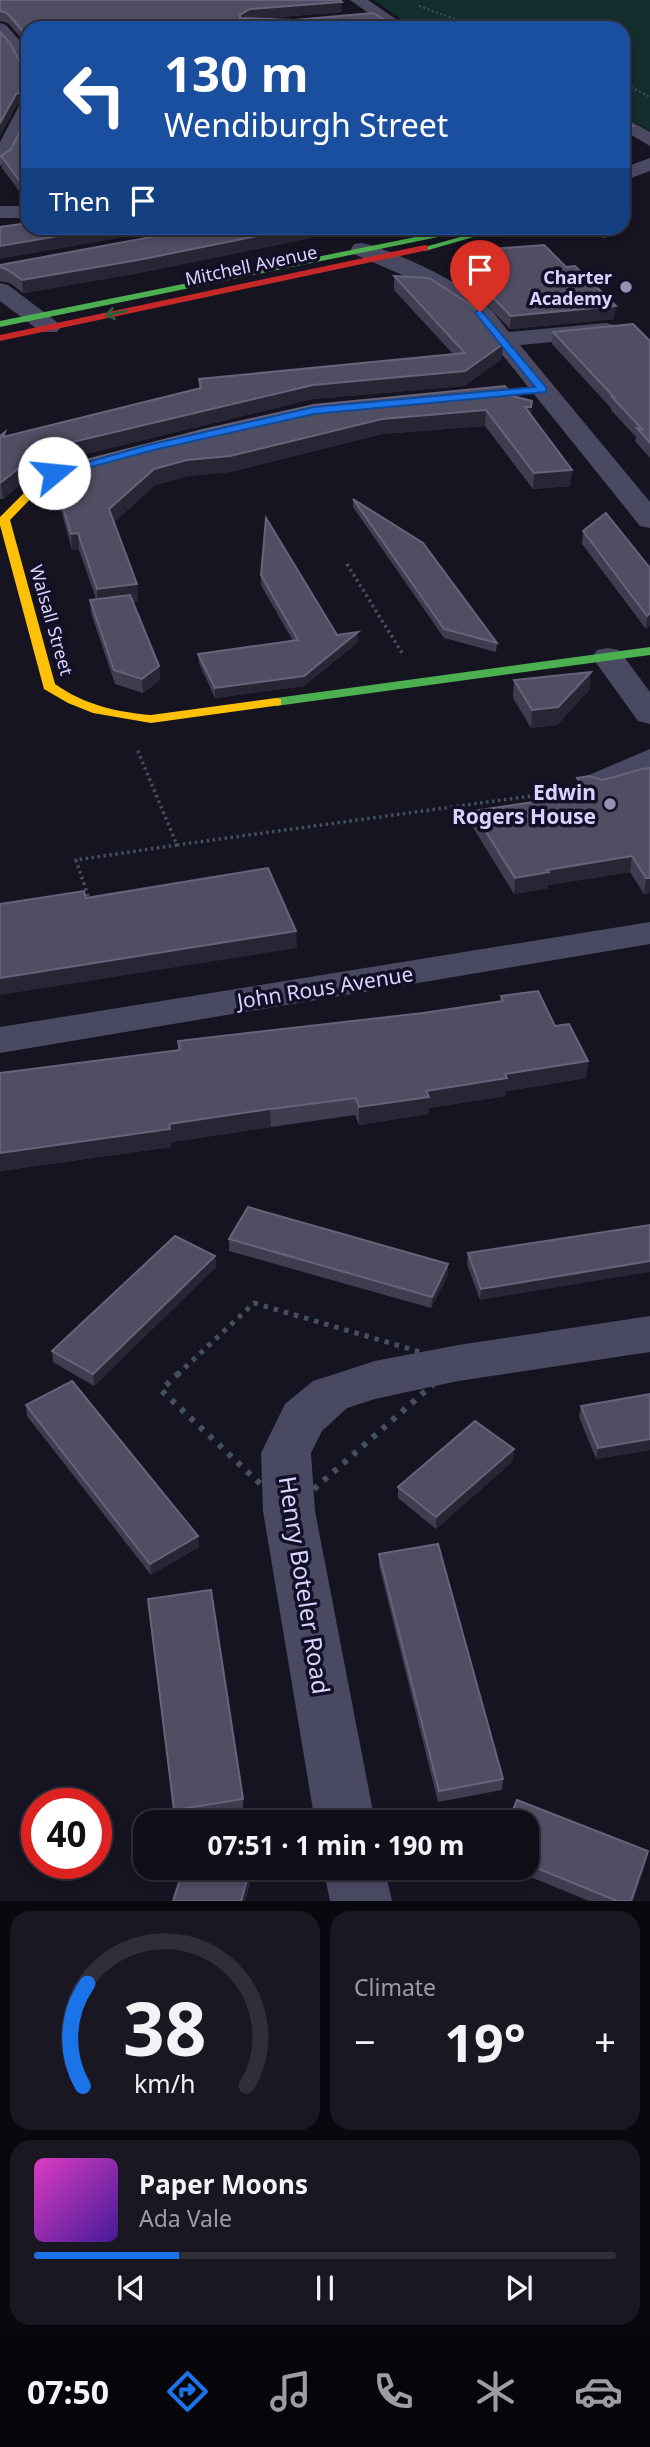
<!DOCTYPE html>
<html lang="en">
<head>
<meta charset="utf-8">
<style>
  :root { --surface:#100f19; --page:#191822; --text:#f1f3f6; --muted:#9c9ca2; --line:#302f38; --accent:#1a73e8 }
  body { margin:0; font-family:"Noto Sans",sans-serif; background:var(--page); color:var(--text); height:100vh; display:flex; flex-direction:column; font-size:26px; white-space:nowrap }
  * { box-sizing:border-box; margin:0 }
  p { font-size:23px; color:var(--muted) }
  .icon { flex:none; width:38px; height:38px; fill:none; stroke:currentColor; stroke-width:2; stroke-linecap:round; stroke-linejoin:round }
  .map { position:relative; height:1901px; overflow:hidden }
  .panel { display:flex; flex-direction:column; gap:10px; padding:10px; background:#09080e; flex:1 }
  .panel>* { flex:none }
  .hud { position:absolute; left:21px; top:21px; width:609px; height:214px; border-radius:21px; box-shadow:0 4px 10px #0003,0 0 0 2px var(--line); background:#1a4fa0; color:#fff; overflow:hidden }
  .speed { position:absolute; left:21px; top:1788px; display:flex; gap:14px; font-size:35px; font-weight:700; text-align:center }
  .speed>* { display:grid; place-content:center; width:91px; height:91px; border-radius:50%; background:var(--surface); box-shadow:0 4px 10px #0003,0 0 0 2px var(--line); line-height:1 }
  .speed .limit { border:10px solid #d22; background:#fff; color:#111 }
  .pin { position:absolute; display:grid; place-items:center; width:60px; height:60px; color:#fff; margin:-72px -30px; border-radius:50% 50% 50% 0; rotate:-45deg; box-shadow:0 0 7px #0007 }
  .pin .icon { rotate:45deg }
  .me { position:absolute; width:77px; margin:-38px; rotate:73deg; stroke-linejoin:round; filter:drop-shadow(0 0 5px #0008) }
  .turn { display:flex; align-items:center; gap:24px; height:147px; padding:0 28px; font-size:32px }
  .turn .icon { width:91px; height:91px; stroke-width:2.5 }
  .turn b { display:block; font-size:49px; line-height:60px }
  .then { display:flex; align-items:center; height:66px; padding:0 28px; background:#0003; gap:14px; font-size:26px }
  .big { font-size:52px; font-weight:700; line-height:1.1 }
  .panel .tile { flex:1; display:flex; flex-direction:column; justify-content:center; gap:10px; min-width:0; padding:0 24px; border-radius:21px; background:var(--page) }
  .panel .dial { align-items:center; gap:0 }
  .dial svg { height:182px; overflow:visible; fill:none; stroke:var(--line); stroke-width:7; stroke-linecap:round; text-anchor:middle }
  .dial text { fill:var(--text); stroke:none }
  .song { display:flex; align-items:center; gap:21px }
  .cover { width:84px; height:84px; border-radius:10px; background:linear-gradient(135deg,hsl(310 70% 55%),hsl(260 70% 35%)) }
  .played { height:7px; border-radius:4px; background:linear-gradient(90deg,var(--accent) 25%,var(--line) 25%) }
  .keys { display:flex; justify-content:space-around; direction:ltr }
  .heat { display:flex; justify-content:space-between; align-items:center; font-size:38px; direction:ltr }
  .panel .tiles { flex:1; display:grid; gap:10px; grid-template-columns:1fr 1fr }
  .tile:last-child { grid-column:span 2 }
  .trip { position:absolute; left:133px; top:1810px; width:406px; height:70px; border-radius:21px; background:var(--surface); box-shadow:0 4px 10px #0003,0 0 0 2px var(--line); font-weight:700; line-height:70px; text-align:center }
  .tabs { display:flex; height:112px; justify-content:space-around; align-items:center; background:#06060a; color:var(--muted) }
  .tabs .icon { width:49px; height:49px }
  .tabs .current { color:var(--accent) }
  .tabs b { font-size:32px; color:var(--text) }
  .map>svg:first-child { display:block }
</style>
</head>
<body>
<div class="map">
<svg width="650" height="1901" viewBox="0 0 650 1901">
  <rect width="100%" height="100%" fill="#161421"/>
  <path fill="#132c2d" d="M374 0H650V131L623 116V28H413Z"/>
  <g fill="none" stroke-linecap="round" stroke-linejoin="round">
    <path stroke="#44505f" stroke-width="2" stroke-dasharray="2 2.5" stroke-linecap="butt" d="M419 6 474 26 473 28
      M623 83 650 97"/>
    <path stroke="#44505f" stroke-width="3.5" stroke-dasharray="2.5 3.5" stroke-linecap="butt" d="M347 564 402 653
      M177 845 531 796
      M90 902 76 860 177 845 137 749"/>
    <path stroke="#44505f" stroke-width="5" stroke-dasharray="4.5 6" stroke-linecap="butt" d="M177 1375 254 1303 458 1363 444 1375"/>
    <path stroke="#44505f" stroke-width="6" stroke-dasharray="5 8" stroke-linecap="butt" d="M179 1373 161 1390 289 1511 446 1373"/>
    <path fill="#4a4962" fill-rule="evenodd" d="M562 228H588L611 234 605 238 568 232Z"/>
    <path fill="#4a4962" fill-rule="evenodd" d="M350 0H368L409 28H390Z
      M0 23 6 25 28 50V71L22 70 13 52 0 38Z
      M28 101V124L10 160 0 166V142L19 106Z
      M623 117 650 132V146L623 130Z
      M650 158V171L623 181V168Z
      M0 206H28V218H0Z
      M362 243C396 251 463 283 488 307 496 314 502 324 509 332L606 323 614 325 618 330 614 335 606 337 520 345 650 502V528L640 526 472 317 416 281 354 254 351 249 354 244Z
      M0 283 8 285 57 322 61 327 57 332H41L0 301Z
      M608 648 619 650 650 692V724L638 721 592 657 597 650Z
      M650 749V772L613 789 601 792 589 789 584 782 589 775Z
      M650 922V944L0 1053V1027Z
      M650 1316V1352L458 1381 375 1399 347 1408 322 1431 311 1453 315 1511 375 1822H315L263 1511 261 1453 285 1404 313 1381 375 1361 458 1345Z
      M323 1867H384L392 1901H330Z"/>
    <path fill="#4caf50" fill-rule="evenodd" d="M460 228H470L484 234 425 251 421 248 471 234 465 232 443 236 0 327V321Z
      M650 647V655L276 706 269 702 276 698Z"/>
    <path fill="#ffc107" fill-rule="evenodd" d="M542 386 546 387V391L457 401 452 398 457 395Z
      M79 462 83 463V467L41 488 10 520 55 684C85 705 116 712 151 715L276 698 281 699V705L151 723 93 713 68 703 44 689 0 525V517L33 484Z"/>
    <path fill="#c62828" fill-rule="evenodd" d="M425 245 428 246V250L0 341V335Z"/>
  </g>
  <path fill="#403d50" d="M0 0 342 12 255 19 395 26 28 28V46L8 23 0 21Z
    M28 116V203L2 168 1 156 11 149Z
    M200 228H359L139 273 23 293 10 283 0 281V265Z
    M462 251 614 319 510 329 478 296 479 284 461 264Z
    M394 276 502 359 464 386 313 399 44 464 3 499H0V436L5 432V437L199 388V379L453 354 394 290Z
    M553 332 650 341V458L635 441 636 437 611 410V408L552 344Z
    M513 396 532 401 531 415 572 470 570 486 533 489 485 426 382 434 230 472 188 476 155 485 114 522 137 584 138 601 132 602 159 666 160 680 143 693 115 684 91 613 90 600 96 599 79 550H72L61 510 35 505 34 489Z
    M353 499 497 643 496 652 444 638 353 507Z
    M583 531 650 568V625L646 629 582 544Z
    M261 575 337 635 358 632V642L304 686 215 698 199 663 198 654 293 641 261 585Z
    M514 680 590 689 557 725 531 728 513 698Z
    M650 768V893L644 894 630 872 548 885V888L514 894 472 826 473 811 578 795 576 793 577 778 603 780Z
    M501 996 555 1026 588 1061 586 1078 506 1091V1096L429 1108 428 1114 359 1125 355 1115 271 1127 171 1142V1147L0 1171V1073L178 1051V1041L423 1013 500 1001Z
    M650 1225 480 1300 467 1264 468 1253Z
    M229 1239 448 1264V1275L431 1308 229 1251Z
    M215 1256 216 1267 94 1386 53 1362 52 1351Z
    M650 1394V1450L596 1459 579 1417 581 1406Z
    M26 1405 198 1536 199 1547 151 1575 27 1416Z
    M513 1461 436 1529 398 1498V1487Z
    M379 1554 503 1779 502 1790 438 1802 379 1565Z
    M149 1610 243 1799V1810L175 1822Z
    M527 1822 648 1851 646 1862 633 1901H589L506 1867H527Z"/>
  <path fill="#282635" d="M342 2V12L250 19 240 18V15L250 9Z
    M28 89V100L17 105 0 136V123L16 94Z
    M632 126 631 138 623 139V127Z
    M627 152 626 164 623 165V153Z
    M105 228H177L0 259V246Z
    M297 228H359L139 273 23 293 22 280Z
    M616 306 614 319 510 329 511 316Z
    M503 344 502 359 464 386 313 399 44 464 3 499 1 483 43 449 313 385Z
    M525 407H531V422Z
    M486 410 485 426 382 434 230 472 188 476 155 485 110 525 109 509 154 469 187 460 382 419Z
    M572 470 570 486 533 489 534 473Z
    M78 533 79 550H72L71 534Z
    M137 584 138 601 98 606 97 589Z
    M650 613V625L646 629 647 616Z
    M358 632V642L304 686 215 698V688Z
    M159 666 160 680 143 693 142 679Z
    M591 672 590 689 557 725 531 728 532 710Z
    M632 856 630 872 548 885V888L514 894 515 878 547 870Z
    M646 878H650V893L644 894Z
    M296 931 297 948 0 995V978Z
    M588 1061 586 1078 506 1091V1096L429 1108 428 1114 359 1125V1107L505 1074Z
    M270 1109 271 1127 171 1142V1147L0 1171V1153L169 1124Z
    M215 1256 216 1267 94 1386 93 1374Z
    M650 1261V1272L480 1300 481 1289Z
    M448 1264V1275L431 1308 432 1297Z
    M650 1439V1450L596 1459 598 1448Z
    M514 1449 513 1461 436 1529V1517Z
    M198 1536 199 1547 151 1575 150 1564Z
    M648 1851 646 1862 633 1901H631Z
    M250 1870 251 1881 245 1901H241Z"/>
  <path fill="#504e63" stroke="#66637b" stroke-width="2" d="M0 0H340L342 2 250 9 240 15V18L294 20 373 13 395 26 404 25 410 28H28V37L7 13 0 11Z
    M0 32 10 43 19 60 28 62V89L16 94 0 123Z
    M28 116V192L1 156 11 149Z
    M623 122 632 126 623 127Z
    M28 223V228H105L0 246V227Z
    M200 228H297L138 260 22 280 8 270 0 267V265Z
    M544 245 566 267 575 266 616 306 511 316 479 283H490L462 251Z
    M394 276 429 278 471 305 503 344 465 371 313 385 43 449 0 483V436L5 432 3 437 201 388 199 379 465 353Z
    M633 324 650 341V443L637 428 642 429 612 397H614L553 332Z
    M505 386 513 396 532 401 531 407H525L572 470 534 473 486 410 382 419 230 456 187 460 154 469 109 509 137 584 97 589 78 533 71 534 59 494 34 489 63 466 203 430 314 405Z
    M353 499 423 543 497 643 444 629Z
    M606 513 650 568V613L647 616 583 531Z
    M266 518 337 635 358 632 304 676 215 688 198 654 298 640 261 575Z
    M130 595 159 666 142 679 114 670 90 600Z
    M591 672 558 707 532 710 514 680Z
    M650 768V878H646L632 856 547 870 549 872 515 878 473 811 587 794 577 778 589 776 603 780 642 769Z
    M268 868 296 931 0 978V904L84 891 86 898Z
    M538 991 555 1026 569 1024 588 1061 505 1074 507 1078 426 1091 429 1097 359 1107 356 1098 270 1109 169 1124 170 1129 0 1153V1073L180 1050 178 1041 423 1013 503 1001 501 996Z
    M248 1207 448 1264 432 1297 229 1239Z
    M650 1225V1261L481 1289 468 1253Z
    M175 1236 215 1256 93 1374 52 1351Z
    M72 1381 198 1536 150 1564 26 1405Z
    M650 1394V1439L598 1448 581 1406Z
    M475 1421 514 1449 436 1517 398 1487Z
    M438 1544 503 1779 439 1791 379 1554Z
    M211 1590 243 1799 174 1810 148 1599Z
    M517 1800 648 1851 631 1901H617L527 1864V1822H508Z
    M184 1867H240L250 1870 241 1901H173Z"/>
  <defs><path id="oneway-shaft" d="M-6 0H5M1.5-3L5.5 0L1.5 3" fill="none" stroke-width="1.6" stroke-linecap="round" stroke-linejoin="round" transform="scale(1.75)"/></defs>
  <use stroke="#305f3b" href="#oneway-shaft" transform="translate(116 313) rotate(168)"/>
  <path fill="#1a73e8" stroke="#114b97" stroke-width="2" d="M480 309 546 387V392L314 414 154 450 54 477 49 473 148 445 314 407 535 387 476 314 475 312Z"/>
  <g fill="#9591b1" stroke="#130f26" stroke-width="2.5">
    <circle cx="626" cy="287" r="7"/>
    <circle cx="610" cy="804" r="7"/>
  </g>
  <g text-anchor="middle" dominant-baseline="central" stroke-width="7" stroke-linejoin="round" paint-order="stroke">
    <g font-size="18" fill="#d9d4ff" stroke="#130f26">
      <text transform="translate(251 265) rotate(-12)">Mitchell Avenue</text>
      <text transform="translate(52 620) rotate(74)">Walsall Street</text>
    </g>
    <g font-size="18" font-weight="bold" fill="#d9d4ff" stroke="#130f26" text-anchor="end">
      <text x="612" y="277">Charter<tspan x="612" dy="21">Academy</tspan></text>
    </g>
    <g font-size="21" font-weight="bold" fill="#d9d4ff" stroke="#130f26" text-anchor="end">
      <text x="596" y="792">Edwin<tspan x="596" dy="24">Rogers House</tspan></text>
    </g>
    <g font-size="21" fill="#d9d4ff" stroke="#130f26">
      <text transform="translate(325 987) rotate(-9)">John Rous Avenue</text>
    </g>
    <g font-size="24" fill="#d9d4ff" stroke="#130f26">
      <text transform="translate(305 1585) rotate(81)">Henry Boteler Road</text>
    </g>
  </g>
</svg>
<div class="speed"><div class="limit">40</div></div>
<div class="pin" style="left:480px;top:312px;background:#d93025"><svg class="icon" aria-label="arrive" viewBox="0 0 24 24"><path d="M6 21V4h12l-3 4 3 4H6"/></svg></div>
<svg class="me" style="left:54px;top:473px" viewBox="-20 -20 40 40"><circle r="19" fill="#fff"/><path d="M0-13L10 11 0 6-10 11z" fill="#1a73e8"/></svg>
<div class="trip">07:51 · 1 min · 190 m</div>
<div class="hud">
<div class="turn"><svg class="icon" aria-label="left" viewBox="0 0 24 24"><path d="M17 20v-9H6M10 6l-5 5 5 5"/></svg><div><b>130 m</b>Wendiburgh Street</div></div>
<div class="then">Then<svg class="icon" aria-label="arrive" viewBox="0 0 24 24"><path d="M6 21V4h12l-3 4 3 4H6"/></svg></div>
</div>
</div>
<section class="panel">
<div class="tiles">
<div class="tile dial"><svg viewBox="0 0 100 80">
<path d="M14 69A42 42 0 1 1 86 69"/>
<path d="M14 69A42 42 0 0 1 16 24" stroke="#1a73e8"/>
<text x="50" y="56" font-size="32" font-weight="700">38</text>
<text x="50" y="72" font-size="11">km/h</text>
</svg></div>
<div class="tile"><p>Climate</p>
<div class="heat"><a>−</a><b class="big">19°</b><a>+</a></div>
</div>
<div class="tile">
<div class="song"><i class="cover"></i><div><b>Paper Moons</b><p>Ada Vale</p></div></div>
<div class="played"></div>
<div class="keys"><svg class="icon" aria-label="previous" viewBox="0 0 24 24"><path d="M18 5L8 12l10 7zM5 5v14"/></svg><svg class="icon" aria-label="pause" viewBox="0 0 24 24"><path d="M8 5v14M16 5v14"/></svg><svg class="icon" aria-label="next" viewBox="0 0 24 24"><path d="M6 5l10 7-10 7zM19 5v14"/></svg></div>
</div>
</div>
</section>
<nav class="tabs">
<b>07:50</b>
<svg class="icon current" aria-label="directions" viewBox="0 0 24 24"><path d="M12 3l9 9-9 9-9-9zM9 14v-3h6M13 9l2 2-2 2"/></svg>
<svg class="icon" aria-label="music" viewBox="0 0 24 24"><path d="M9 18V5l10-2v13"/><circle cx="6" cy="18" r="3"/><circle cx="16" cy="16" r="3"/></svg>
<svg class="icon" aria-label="phone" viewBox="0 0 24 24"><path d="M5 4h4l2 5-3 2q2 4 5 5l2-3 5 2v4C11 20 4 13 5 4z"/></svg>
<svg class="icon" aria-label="climate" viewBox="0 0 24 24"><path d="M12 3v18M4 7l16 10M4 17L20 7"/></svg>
<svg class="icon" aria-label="car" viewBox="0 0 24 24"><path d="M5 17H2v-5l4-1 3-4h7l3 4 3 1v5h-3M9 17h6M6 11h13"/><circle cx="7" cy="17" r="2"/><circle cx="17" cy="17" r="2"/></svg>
</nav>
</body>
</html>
